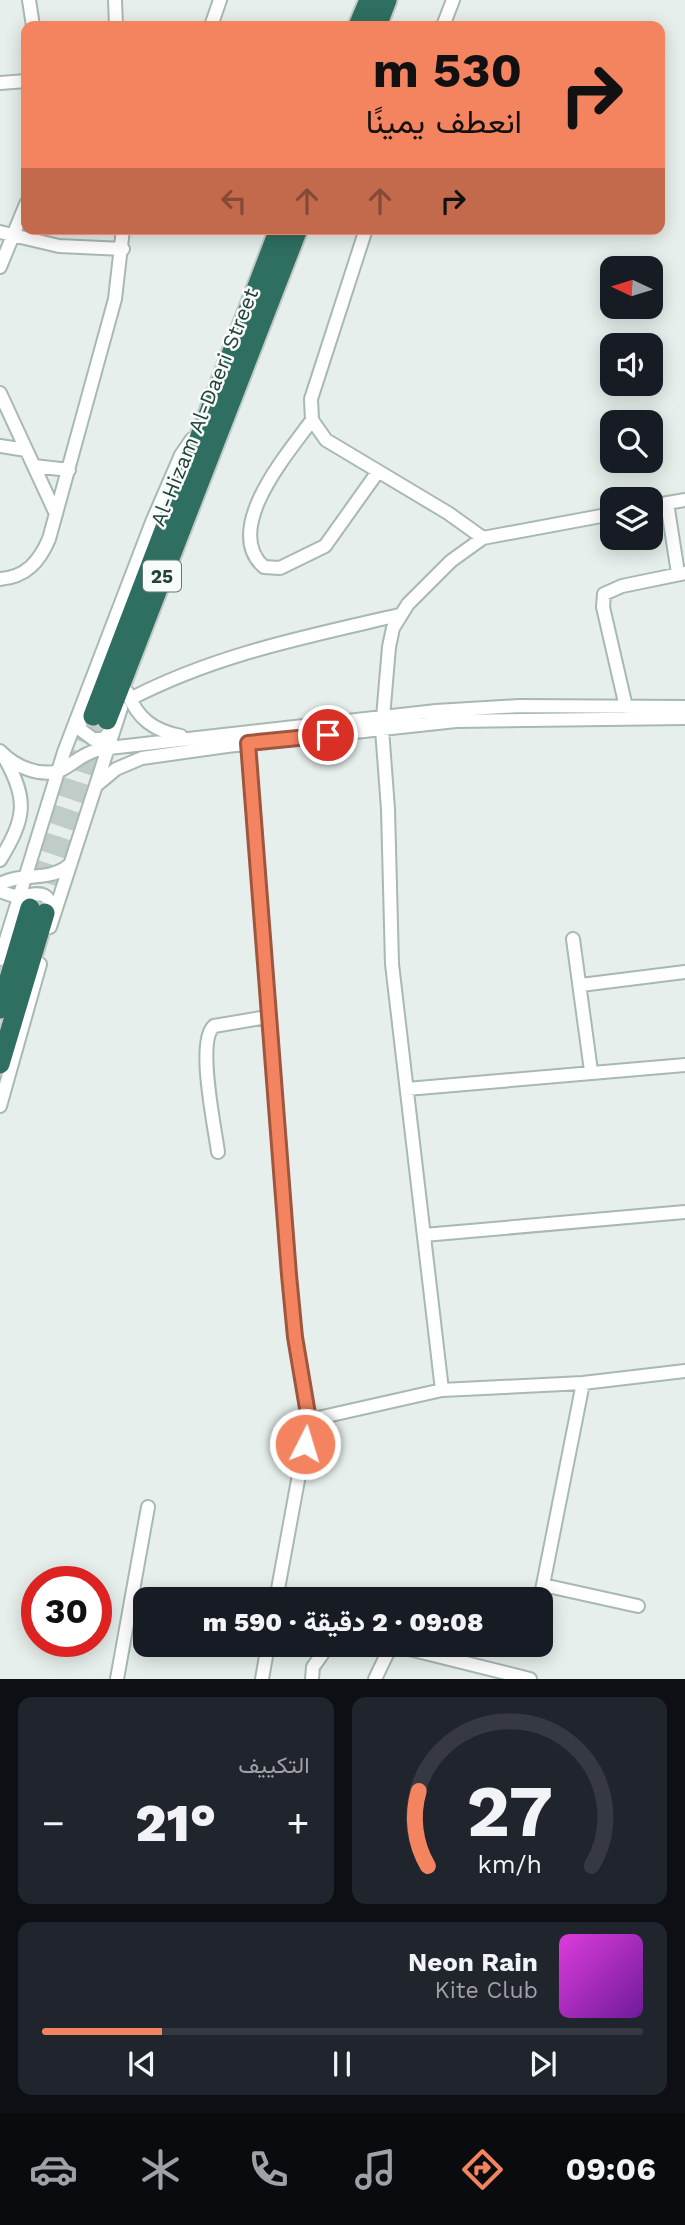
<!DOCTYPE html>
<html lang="ar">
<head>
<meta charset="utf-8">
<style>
  :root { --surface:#171b24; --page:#20242c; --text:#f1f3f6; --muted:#9ea1a6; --line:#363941; --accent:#f4845f }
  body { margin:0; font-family:"Work Sans",Vazirmatn,sans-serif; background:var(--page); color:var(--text); direction:rtl; height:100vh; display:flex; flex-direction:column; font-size:26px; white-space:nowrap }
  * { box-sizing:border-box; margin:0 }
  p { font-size:23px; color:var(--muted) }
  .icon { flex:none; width:38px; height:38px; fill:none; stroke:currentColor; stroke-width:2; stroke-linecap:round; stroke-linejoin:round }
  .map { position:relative; height:1679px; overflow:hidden; direction:ltr }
  .panel { display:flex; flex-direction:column; gap:18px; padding:18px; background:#0d0f14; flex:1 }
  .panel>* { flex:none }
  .top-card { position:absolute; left:21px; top:21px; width:644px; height:214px; border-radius:14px; box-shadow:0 4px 18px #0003; direction:rtl; background:#f4845f; color:#111; overflow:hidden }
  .needle { width:46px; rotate:274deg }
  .controls { position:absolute; left:600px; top:256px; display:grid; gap:14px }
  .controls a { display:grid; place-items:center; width:63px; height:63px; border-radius:14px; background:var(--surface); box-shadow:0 4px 18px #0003; font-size:35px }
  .speed { position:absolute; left:21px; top:1566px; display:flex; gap:14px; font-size:35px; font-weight:700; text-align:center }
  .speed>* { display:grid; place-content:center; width:91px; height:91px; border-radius:50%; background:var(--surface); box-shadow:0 4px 18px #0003; line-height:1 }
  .speed .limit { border:10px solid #d22; background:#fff; color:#111 }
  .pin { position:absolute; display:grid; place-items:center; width:60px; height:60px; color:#fff; margin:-30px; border:4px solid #fff; border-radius:50%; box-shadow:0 2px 7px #0007 }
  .me { position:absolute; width:77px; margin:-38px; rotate:5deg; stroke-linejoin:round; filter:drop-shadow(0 0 5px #0008) }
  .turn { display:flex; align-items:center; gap:24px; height:147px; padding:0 28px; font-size:32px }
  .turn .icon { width:91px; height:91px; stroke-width:2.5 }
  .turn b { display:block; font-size:49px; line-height:60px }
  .lanes { display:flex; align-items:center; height:66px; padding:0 28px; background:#0003; justify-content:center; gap:35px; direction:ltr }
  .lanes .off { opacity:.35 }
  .big { font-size:52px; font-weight:800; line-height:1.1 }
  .panel .widget { flex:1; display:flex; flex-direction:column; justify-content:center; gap:10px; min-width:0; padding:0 24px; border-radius:14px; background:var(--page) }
  .panel .dial { align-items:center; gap:0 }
  .dial svg { height:182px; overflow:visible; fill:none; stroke:var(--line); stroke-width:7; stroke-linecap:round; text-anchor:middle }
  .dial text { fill:var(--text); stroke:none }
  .song { display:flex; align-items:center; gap:21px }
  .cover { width:84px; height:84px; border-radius:10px; background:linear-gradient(135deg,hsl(300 70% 55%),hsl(280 70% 35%)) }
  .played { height:7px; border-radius:4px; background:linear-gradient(90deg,var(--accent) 20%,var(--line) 20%) }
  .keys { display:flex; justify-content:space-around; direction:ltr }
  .heat { display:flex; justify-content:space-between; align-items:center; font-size:38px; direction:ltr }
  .panel .tiles { flex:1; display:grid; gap:18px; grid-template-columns:1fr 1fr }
  .widget:last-child { grid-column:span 2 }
  .trip { position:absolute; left:133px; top:1587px; width:420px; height:70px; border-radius:14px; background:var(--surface); box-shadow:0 4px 18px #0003; font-weight:800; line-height:70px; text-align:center; direction:rtl }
  .tab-bar { display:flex; height:112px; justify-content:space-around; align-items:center; background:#090b0e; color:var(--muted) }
  .tab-bar .icon { width:49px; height:49px }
  .tab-bar .on { color:var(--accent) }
  .tab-bar b { font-size:32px; color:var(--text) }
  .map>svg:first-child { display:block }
</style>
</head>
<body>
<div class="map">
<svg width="685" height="1679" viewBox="0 0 685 1679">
  <rect width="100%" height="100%" fill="#e6efeb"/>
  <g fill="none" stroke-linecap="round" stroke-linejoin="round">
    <path stroke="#bfccc8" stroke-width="19" stroke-dasharray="19 10" stroke-linecap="butt" d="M30 908 93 716
      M45 913 107 720"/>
    <g stroke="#a8b8b2" stroke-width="16">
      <path id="minor" d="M29 0 33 26
        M115 0 116 26
        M211 26 220 0
        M443 26 453 0
        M0 83 26 81
        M366 229 311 399 312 420 326 440 448 513 483 538
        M0 232 59 246 123 249
        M0 267 26 204
        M0 393 56 514
        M312 420C289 452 221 529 264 567L280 568 325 546 377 473
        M0 446 26 450
        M34 466 69 470
        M667 503 678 573
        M651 506 685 500
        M0 579C26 577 39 562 49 539L115 299 123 229
        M128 693C137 719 155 731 181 736
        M130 699C217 654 305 637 399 615
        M626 707 603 607 604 594 622 586 685 573
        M78 717 81 730 93 739H103L114 728
        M248 743 289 1275 295 1337 309 1420 276 1600
        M0 751C14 766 40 778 61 770 75 763 81 754 100 749L436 711 519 706 685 707
        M98 784 116 769 142 758 227 746 456 721 685 718
        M0 860C25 819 29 800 4 757
        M0 884C22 872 48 882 68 866
        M0 891C5 893 12 896 17 896 36 896 47 886 54 912
        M50 927 121 708
        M573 939 591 1071
        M0 959 64 752 152 522 181 455 192 439
        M581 985 685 972
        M407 1089 685 1065
        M0 1106 40 964
        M218 1152C215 1128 196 1041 214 1026L267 1017
        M424 1235 685 1212
        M442 1390 392 964 388 809 382 729 389 647 393 628 408 604 451 561 483 538 612 514
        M309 1420 442 1390 583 1383 685 1371
        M543 1585 638 1606
        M540 1600 583 1383
        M117 1679 148 1507
        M262 1679 268 1645
        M312 1679 313 1667 323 1653 319 1645
        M375 1679 388 1652 397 1646 530 1679"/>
    </g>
    <g stroke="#c2cac8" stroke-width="23">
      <path id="highway" d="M358 26 369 0
        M377 26 387 0
        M93 716 279 229
        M107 720 298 229
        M0 1009 30 908
        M0 1064 45 913"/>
    </g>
    <use href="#minor" stroke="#fff" stroke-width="12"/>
    <use href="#highway" stroke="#2f6f62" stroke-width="19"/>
  </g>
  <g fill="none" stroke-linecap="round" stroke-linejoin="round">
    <g stroke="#9f563e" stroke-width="18">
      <path id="route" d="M305 1444 309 1420 295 1337 289 1275 248 743 328 735"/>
    </g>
    <use href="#route" stroke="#f4845f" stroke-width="12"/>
  </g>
  <g text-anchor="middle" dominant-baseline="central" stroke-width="5" stroke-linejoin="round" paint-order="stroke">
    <rect fill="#f7fbf9" stroke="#637a73" stroke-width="2" x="143" y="560.5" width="38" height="31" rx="5"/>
    <g font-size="19" font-weight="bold" fill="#24423a">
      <text x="162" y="576">25</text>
    </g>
    <g font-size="21" fill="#24423a" stroke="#f7fbf9">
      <text transform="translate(204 407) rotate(-68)">Al-Hizam Al-Daeri Street</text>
    </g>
  </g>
</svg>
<div class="controls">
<a><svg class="needle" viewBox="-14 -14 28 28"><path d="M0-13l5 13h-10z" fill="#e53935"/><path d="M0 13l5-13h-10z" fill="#9ea1a6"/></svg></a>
<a><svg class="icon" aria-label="sound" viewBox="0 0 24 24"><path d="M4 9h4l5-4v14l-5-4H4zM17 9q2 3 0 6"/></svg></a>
<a><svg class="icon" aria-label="search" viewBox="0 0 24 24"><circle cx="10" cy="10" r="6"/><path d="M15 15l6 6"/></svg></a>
<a><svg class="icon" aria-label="layers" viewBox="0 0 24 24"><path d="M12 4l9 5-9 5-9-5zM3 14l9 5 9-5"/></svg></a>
</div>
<div class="speed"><div class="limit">30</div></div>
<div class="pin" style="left:328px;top:735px;background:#d93025"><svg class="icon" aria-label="arrive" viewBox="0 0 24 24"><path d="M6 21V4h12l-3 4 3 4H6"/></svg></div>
<svg class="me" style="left:305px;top:1444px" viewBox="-20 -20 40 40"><circle r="17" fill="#f4845f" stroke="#fff" stroke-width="3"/><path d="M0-11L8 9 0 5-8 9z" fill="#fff"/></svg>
<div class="trip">09:08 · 2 دقيقة · 590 m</div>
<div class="top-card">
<div class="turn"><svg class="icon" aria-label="right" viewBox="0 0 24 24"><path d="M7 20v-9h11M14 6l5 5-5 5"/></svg><div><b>530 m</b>انعطف يمينًا</div></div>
<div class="lanes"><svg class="icon off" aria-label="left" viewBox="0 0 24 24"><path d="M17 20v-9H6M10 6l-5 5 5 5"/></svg><svg class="icon off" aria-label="ahead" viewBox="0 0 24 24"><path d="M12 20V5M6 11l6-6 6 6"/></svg><svg class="icon off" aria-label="ahead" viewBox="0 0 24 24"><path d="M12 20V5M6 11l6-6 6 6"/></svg><svg class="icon" aria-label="right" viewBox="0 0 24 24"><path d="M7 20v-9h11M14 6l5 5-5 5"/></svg></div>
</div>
</div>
<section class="panel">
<div class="tiles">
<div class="widget dial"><svg viewBox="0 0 100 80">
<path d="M14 69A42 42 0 1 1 86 69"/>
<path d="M14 69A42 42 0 0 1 10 36" stroke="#f4845f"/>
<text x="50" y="56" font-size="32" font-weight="700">27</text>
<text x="50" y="72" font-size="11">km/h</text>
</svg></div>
<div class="widget"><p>التكييف</p>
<div class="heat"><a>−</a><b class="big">21°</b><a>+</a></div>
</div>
<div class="widget">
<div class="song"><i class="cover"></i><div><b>Neon Rain</b><p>Kite Club</p></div></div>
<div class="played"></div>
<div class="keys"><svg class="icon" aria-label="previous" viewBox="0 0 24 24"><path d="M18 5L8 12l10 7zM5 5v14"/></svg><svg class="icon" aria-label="pause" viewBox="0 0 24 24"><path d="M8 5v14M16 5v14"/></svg><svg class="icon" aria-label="next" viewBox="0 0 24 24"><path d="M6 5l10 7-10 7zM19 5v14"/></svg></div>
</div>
</div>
</section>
<nav class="tab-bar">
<b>09:06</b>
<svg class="icon on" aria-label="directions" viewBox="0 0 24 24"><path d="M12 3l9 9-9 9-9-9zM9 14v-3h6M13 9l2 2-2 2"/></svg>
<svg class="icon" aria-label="music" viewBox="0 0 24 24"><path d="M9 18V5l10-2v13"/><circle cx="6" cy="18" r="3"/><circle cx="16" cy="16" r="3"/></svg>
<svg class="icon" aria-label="phone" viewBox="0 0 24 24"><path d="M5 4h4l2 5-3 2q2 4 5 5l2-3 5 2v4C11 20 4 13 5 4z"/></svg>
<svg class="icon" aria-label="climate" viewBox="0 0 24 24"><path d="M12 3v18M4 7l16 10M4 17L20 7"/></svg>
<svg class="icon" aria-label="car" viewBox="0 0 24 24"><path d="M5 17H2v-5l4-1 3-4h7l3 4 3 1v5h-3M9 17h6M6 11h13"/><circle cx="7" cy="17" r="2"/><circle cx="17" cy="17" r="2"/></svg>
</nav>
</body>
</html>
